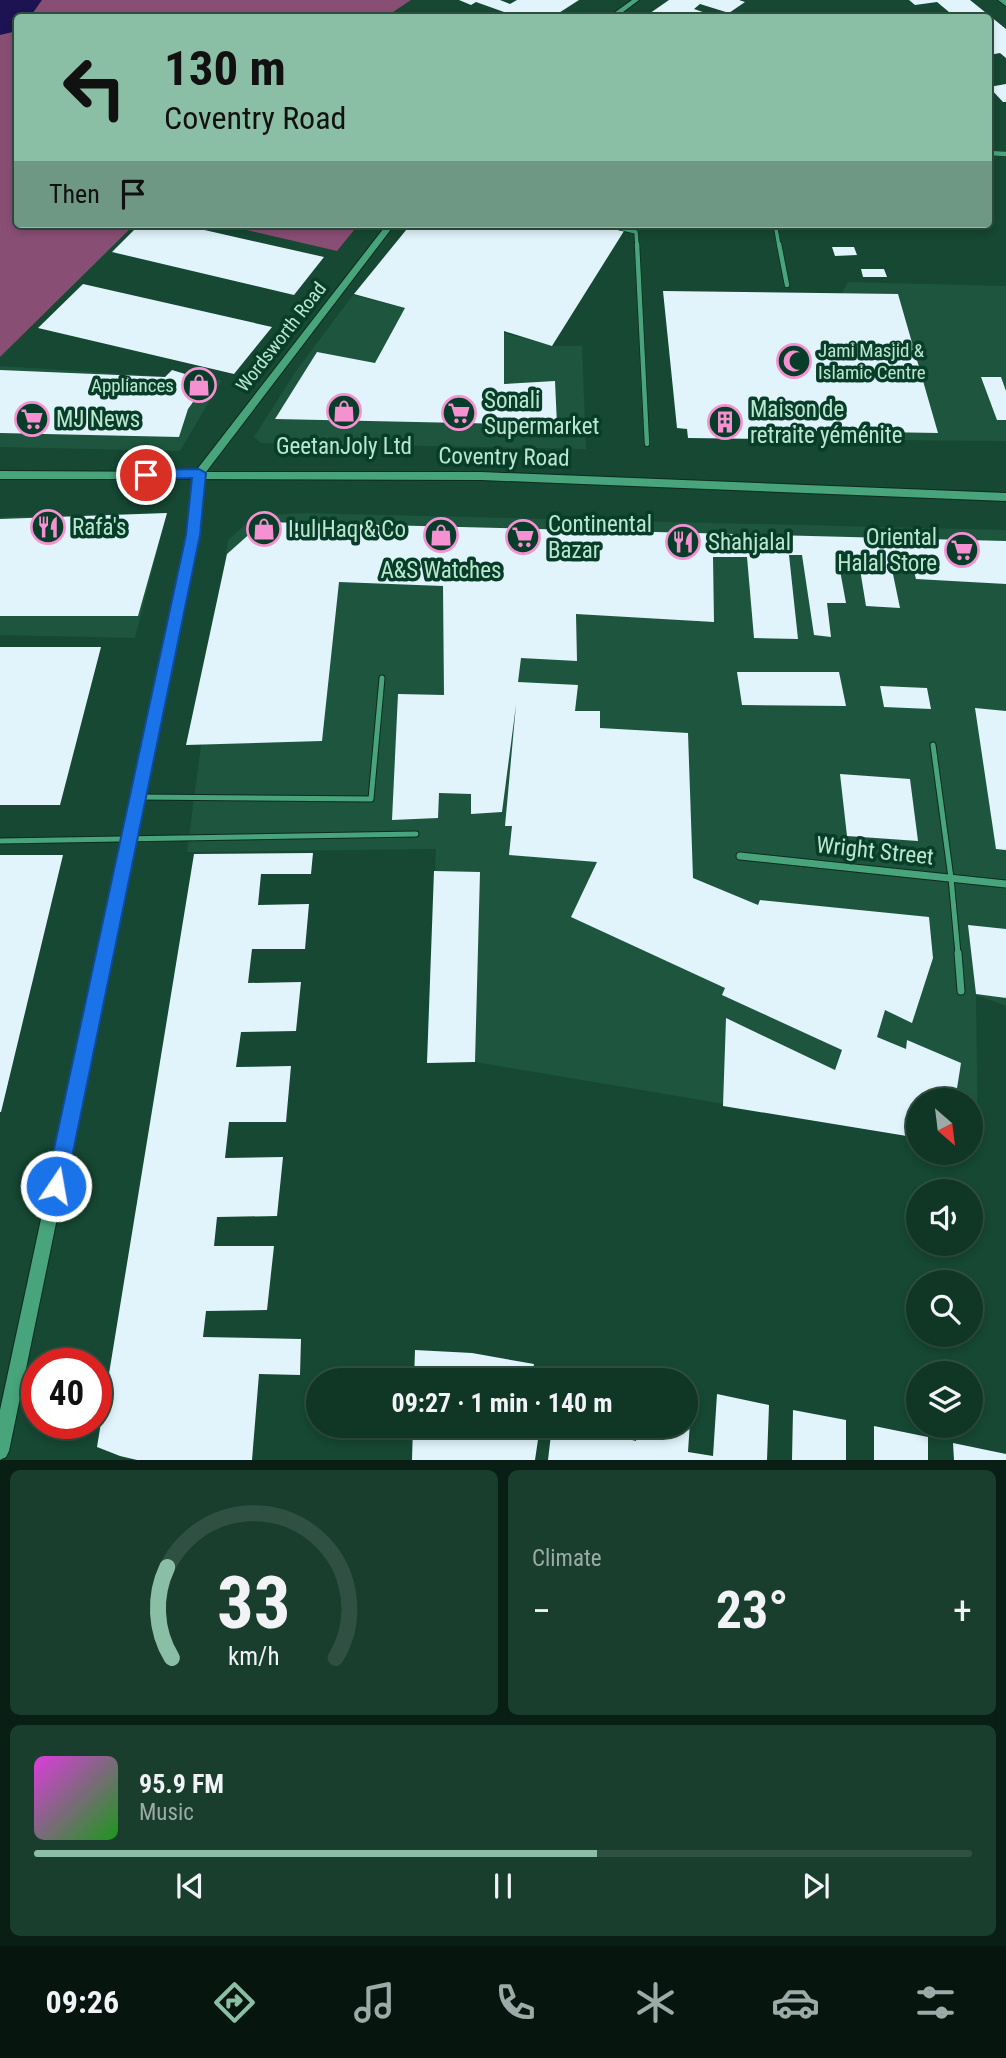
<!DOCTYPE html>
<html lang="en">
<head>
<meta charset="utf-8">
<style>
  :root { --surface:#103626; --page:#193e2e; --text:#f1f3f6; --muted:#9caba7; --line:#305043; --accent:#8abfa5 }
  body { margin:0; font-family:"Roboto Condensed",sans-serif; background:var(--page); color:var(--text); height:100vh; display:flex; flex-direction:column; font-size:26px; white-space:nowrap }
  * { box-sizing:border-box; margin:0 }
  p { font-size:23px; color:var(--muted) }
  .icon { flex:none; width:38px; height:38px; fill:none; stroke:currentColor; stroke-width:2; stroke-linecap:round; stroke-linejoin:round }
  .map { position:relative; height:1460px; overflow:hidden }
  .sheet { display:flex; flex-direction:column; gap:10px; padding:10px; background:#091e15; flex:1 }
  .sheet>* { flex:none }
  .hud { position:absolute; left:14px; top:14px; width:978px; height:214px; border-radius:7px; box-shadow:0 4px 10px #0003,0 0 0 2px var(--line); background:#8abfa5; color:#111; overflow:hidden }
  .needle { width:46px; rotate:152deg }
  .buttons { position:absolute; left:906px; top:1088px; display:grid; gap:14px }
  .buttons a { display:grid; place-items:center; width:77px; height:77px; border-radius:50%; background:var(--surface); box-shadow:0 4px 10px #0003,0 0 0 2px var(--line); font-size:35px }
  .speed { position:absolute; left:21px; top:1348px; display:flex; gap:14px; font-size:35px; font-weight:700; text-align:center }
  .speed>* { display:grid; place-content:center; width:91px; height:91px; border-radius:50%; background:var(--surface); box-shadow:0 4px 10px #0003,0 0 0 2px var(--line); line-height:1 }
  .speed .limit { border:10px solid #d22; background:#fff; color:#111 }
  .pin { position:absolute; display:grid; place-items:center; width:60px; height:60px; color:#fff; margin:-30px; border:4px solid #fff; border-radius:50%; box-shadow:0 2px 7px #0007 }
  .me { position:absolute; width:77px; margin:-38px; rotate:12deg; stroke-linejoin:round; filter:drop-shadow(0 0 5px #0008) }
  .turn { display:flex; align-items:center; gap:24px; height:147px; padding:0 35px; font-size:32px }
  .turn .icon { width:91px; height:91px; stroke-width:2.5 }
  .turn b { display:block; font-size:49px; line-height:60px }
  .then { display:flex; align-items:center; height:66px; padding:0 35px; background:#0003; gap:14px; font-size:26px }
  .big { font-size:52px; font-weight:700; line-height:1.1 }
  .sheet .tile { flex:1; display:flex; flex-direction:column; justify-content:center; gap:10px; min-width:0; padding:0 24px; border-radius:10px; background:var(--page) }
  .sheet .dial { align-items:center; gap:0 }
  .dial svg { height:182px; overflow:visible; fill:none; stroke:var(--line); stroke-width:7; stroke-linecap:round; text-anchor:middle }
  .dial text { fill:var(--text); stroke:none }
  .song { display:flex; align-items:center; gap:21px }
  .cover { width:84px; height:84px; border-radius:10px; background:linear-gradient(135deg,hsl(300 70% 55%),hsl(120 70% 35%)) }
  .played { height:7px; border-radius:4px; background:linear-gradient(90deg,var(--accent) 60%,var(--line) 60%) }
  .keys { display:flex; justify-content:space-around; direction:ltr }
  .heat { display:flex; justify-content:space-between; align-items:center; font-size:38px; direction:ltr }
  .sheet .tiles { flex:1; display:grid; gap:10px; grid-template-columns:1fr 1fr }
  .tile:last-child { grid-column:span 2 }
  .trip { position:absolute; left:306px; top:1368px; width:392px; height:70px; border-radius:35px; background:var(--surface); box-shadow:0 4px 10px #0003,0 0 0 2px var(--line); font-weight:700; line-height:70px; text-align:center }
  .menu { display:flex; height:112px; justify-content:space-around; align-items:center; background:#06160f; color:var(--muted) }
  .menu .icon { width:49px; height:49px }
  .menu .selected { color:var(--accent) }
  .menu b { font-size:32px; color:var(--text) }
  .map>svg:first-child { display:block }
</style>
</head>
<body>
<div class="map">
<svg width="1006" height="1460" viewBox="0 0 1006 1460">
  <rect width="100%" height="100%" fill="#164833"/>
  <path fill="#1e553e" d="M848 282 1006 286V441L872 440 838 300Z
    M353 295 554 346H582L586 449 261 443 254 437 296 371Z
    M0 366 222 380 180 451 0 447Z
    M167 513 135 638 0 635V517Z
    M303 513 1006 530V1006L976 995 978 1147 971 1146V1101H919V1137L475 1062 427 1063 436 849 187 852 228 540 255 516Z"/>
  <path fill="#894e74" d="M0 0H411L384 18H18V224H135L0 357Z
    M221 224H359L337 251Z"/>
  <path fill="#1d1352" d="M0 0H42L30 17 18 18 17 31 0 35Z"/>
  <path fill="#e1f4fb" d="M459 0H500L510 4 517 0H579L551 18H495L504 12 476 2 471 5Z
    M669 0H739L745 2 729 13 700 4 694 9 720 18H643Z
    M909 0H970L1006 29V58L1000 53 989 55V18H935L932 15 949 12 937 2 915 5Z
    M1006 84V102H1003L989 87Z
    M140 224H178L324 257 294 295 112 252Z
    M411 224H525L544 228 547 224H593L624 231 552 346 504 331V384L555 381 557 425 275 419 317 352 375 363 405 308 354 294Z
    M832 247H854L857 255 835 256Z
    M861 269H884L887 277H863Z
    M83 284 272 327 234 374 38 328Z
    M663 291 898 294 938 433 765 430 766 439 688 438 687 429 677 428Z
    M0 370 165 377 172 370 208 381 188 409 179 437 0 433Z
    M981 377H1001L1006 391V420H997Z
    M167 513 138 616H0V519Z
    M263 522 1006 541V584L916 579 910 557 889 555 900 608 866 606 858 557 837 554 846 603H827L831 637 814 635 802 555H789L798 639 754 638 747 557H713L714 622 576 614 577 661 521 658 518 682 578 685 575 711H600V728L688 733 693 878 758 905 760 900 929 917 933 958 912 1023 885 1010 877 1037 906 1049 907 1040 961 1063 955 1101H919V1138L723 1106 726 1018 835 1070 842 1050 722 995 725 988 571 917 597 862 509 855 512 826H505L516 705 502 812 471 814V794L439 793 438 818 392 820 398 694 444 695 443 586 339 582 322 741 186 745 227 554Z
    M0 647H101L60 805H0Z
    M737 672H839L846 706 742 705Z
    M880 686 927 688 931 709 884 707Z
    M975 708 1006 711V850L996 849Z
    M840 774 910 779 918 841 847 836Z
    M313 853 311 874H261L258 905 309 904 305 949H252L248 983 301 982 296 1031 241 1032 236 1067 291 1066 286 1122H229L225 1158 283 1157 277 1216 217 1217 214 1246H274L267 1310 206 1311 203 1337 301 1339 300 1375 259 1374 252 1460H137L120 1456 97 1447 194 854Z
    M0 855H63L1 1112H0Z
    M434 871 480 872 475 1062 427 1063Z
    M968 925 1006 929V998L976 994Z
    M971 1111 976 1113 978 1147 971 1146Z
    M415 1350 472 1353 534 1364 531 1381H414Z
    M571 1367 621 1378V1381H570Z
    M686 1390 692 1391 688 1452 713 1456 717 1394 769 1405 767 1460H548L552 1426H617L616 1436 636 1441 637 1426H686Z
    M793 1410 846 1420V1460H792Z
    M413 1426H540L535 1460H412Z
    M874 1426 928 1437V1460H874Z
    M953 1443 1006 1454V1460H954Z"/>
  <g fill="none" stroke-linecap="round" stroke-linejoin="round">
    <g stroke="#0d2b1e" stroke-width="4.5">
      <path id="service-far3" d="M602 224 636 232 637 246
        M775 224 779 246"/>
    </g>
    <g stroke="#0d2b1e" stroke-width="6">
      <path id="service-far2" d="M637 244 647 444
        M779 244 787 285"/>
    </g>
    <g stroke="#0d2b1e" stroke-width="7">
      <path id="service-far1" d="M933 745 951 878 958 954
        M138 797 371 799 382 678
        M0 841 416 834"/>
    </g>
    <g stroke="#0d2b1e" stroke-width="9">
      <path id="service" d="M958 953 961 991"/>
    </g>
    <g stroke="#0d2b1e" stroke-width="5">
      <path id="minor-far1" d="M989 153 1006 154"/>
    </g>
    <g stroke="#0d2b1e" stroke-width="9">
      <path id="minor" d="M740 856 1006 884"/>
    </g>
    <g stroke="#0d2b1e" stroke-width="2">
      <path id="tertiary" d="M632 0H639L615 18H607Z
        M387 224H395L206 472H481L1006 493V501L481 480 204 479 198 535 9 1451 6 1457 0 1460V1410L188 535 193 479H0V471L195 472Z"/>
    </g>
    <g stroke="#0d2b1e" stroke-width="2">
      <path id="secondary" d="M998 0H1006V6Z"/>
    </g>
    <use href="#service-far3" stroke="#48a47b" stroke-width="3.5"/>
    <use href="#service-far2" stroke="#48a47b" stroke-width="4.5"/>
    <use href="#service-far1" stroke="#48a47b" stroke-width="5"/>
    <use href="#service" stroke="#48a47b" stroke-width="7"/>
    <use href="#minor-far1" stroke="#48a47b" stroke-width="4.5"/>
    <use href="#minor" stroke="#48a47b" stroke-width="7"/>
    <use href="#tertiary" fill="#48a47b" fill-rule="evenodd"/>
    <use href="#secondary" fill="#48a47b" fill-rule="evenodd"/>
  </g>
  <path fill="#1a73e8" stroke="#114b97" stroke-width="2" d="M199 469 206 473 200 535 66 1186 63 1193 56 1196 49 1193 46 1186 186 535 192 478 146 479 139 475 146 470Z"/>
  <defs>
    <g id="mosque-ring" transform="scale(1.75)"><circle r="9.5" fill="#083d29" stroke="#f590d1" stroke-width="1.5"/><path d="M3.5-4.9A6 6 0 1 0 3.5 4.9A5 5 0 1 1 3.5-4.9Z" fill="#f590d1"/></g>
    <g id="shop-ring" transform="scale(1.75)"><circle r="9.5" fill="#083d29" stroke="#f590d1" stroke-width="1.5"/><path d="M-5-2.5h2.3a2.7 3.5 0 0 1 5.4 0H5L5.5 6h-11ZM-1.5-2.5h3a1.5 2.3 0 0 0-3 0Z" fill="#f590d1"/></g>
    <g id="supermarket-ring" transform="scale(1.75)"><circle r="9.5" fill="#083d29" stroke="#f590d1" stroke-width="1.5"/><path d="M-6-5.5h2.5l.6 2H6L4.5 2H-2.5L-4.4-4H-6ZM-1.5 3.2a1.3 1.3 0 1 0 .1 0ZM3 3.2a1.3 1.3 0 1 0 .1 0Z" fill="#f590d1"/></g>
    <g id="building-ring" transform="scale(1.75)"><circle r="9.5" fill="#083d29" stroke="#f590d1" stroke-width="1.5"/><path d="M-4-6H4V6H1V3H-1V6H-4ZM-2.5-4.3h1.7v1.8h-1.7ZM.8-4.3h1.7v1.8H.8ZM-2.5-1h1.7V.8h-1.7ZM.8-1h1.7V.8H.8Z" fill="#f590d1"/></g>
    <g id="restaurant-ring" transform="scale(1.75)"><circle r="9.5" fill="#083d29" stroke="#f590d1" stroke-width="1.5"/><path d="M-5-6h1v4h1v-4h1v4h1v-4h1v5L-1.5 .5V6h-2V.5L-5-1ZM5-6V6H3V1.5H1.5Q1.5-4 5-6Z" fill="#f590d1"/></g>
  </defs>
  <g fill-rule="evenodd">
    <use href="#mosque-ring" x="794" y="361"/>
    <use href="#shop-ring" x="199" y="385"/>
    <use href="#shop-ring" x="344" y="411"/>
    <use href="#supermarket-ring" x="459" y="413"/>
    <use href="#supermarket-ring" x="32" y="419"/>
    <use href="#building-ring" x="725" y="422"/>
    <use href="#restaurant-ring" x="48" y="527"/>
    <use href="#shop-ring" x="264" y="529"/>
    <use href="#shop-ring" x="441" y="535"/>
    <use href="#supermarket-ring" x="523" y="537"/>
    <use href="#restaurant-ring" x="683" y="542"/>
    <use href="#supermarket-ring" x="962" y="550"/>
  </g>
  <g text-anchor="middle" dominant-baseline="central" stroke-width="7" stroke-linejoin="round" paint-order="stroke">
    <g font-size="19" fill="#bbe6cf" stroke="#083d29">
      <text transform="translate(281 337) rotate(-52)">Wordsworth Road</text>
    </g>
    <g font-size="19" fill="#bbe6cf" stroke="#083d29" text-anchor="start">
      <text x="818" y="350">Jami Masjid &amp;<tspan x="818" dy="22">Islamic Centre</tspan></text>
      <text x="174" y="385" text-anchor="end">Appliances</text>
    </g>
    <g font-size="23" fill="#bbe6cf" stroke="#083d29" text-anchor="start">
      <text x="484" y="400">Sonali<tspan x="484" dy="26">Supermarket</tspan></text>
      <text x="750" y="409">Maison de<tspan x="750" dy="26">retraite yéménite</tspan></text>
      <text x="56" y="419">MJ News</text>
      <text x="344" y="446" text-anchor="middle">GeetanJoly Ltd</text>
      <text x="548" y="524">Continental<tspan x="548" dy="26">Bazar</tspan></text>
      <text x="72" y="527">Rafa's</text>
      <text x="288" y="529">I.ul Haq &amp; Co</text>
      <text x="937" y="537" text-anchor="end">Oriental<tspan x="937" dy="26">Halal Store</tspan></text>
      <text x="708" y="542">Shahjalal</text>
      <text x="441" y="570" text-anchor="middle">A&amp;S Watches</text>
    </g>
    <g font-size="23" fill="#bbe6cf" stroke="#083d29">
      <text transform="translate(504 457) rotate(1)">Coventry Road</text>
      <text transform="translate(875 851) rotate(6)">Wright Street</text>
    </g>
  </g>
</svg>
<div class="buttons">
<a><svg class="needle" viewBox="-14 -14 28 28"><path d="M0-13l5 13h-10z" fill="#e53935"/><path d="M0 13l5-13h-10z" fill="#9caba7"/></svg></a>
<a><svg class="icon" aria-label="sound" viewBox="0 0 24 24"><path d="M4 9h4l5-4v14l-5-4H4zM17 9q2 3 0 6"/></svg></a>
<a><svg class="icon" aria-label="search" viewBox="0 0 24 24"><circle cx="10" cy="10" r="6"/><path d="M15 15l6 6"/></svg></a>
<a><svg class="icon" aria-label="layers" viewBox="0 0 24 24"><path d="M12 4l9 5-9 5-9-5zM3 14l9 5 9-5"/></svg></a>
</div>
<div class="speed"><div class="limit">40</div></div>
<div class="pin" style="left:146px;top:475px;background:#d93025"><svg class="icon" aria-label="arrive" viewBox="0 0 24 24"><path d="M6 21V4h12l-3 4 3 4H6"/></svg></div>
<svg class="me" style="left:56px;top:1186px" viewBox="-20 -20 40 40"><circle r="17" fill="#1a73e8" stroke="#fff" stroke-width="3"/><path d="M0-11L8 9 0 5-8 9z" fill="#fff"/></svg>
<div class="trip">09:27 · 1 min · 140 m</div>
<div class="hud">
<div class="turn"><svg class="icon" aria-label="left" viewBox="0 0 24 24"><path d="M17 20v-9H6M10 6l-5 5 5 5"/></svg><div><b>130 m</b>Coventry Road</div></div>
<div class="then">Then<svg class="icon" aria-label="arrive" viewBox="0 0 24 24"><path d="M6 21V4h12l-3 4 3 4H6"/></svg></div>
</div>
</div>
<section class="sheet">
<div class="tiles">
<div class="tile dial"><svg viewBox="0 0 100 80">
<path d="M14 69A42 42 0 1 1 86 69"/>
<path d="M14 69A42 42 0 0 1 12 29" stroke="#8abfa5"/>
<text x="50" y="56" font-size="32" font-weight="700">33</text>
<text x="50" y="72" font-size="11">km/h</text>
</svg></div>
<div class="tile"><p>Climate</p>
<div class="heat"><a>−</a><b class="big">23°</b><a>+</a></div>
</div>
<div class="tile">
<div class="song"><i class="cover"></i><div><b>95.9 FM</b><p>Music</p></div></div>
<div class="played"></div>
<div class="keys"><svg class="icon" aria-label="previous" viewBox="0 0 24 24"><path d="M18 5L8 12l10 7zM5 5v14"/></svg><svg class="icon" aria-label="pause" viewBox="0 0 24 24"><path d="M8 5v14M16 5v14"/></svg><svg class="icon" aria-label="next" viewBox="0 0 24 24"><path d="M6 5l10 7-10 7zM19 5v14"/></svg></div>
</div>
</div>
</section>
<nav class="menu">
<b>09:26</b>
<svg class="icon selected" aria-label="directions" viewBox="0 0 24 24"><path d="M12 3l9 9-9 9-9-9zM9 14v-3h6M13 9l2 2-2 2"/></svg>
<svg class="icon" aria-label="music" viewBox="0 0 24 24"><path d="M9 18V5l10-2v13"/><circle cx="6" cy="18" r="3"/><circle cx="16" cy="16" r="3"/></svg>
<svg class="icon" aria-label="phone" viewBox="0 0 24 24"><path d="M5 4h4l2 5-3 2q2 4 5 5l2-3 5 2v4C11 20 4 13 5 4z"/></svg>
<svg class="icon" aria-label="climate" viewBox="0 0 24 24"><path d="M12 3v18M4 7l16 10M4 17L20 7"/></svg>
<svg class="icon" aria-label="car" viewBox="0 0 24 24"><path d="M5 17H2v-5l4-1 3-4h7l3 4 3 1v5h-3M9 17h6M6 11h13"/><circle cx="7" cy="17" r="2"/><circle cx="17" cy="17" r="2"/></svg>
<svg class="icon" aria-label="filters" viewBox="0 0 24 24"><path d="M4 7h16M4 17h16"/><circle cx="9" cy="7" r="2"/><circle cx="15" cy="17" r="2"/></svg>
</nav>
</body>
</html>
